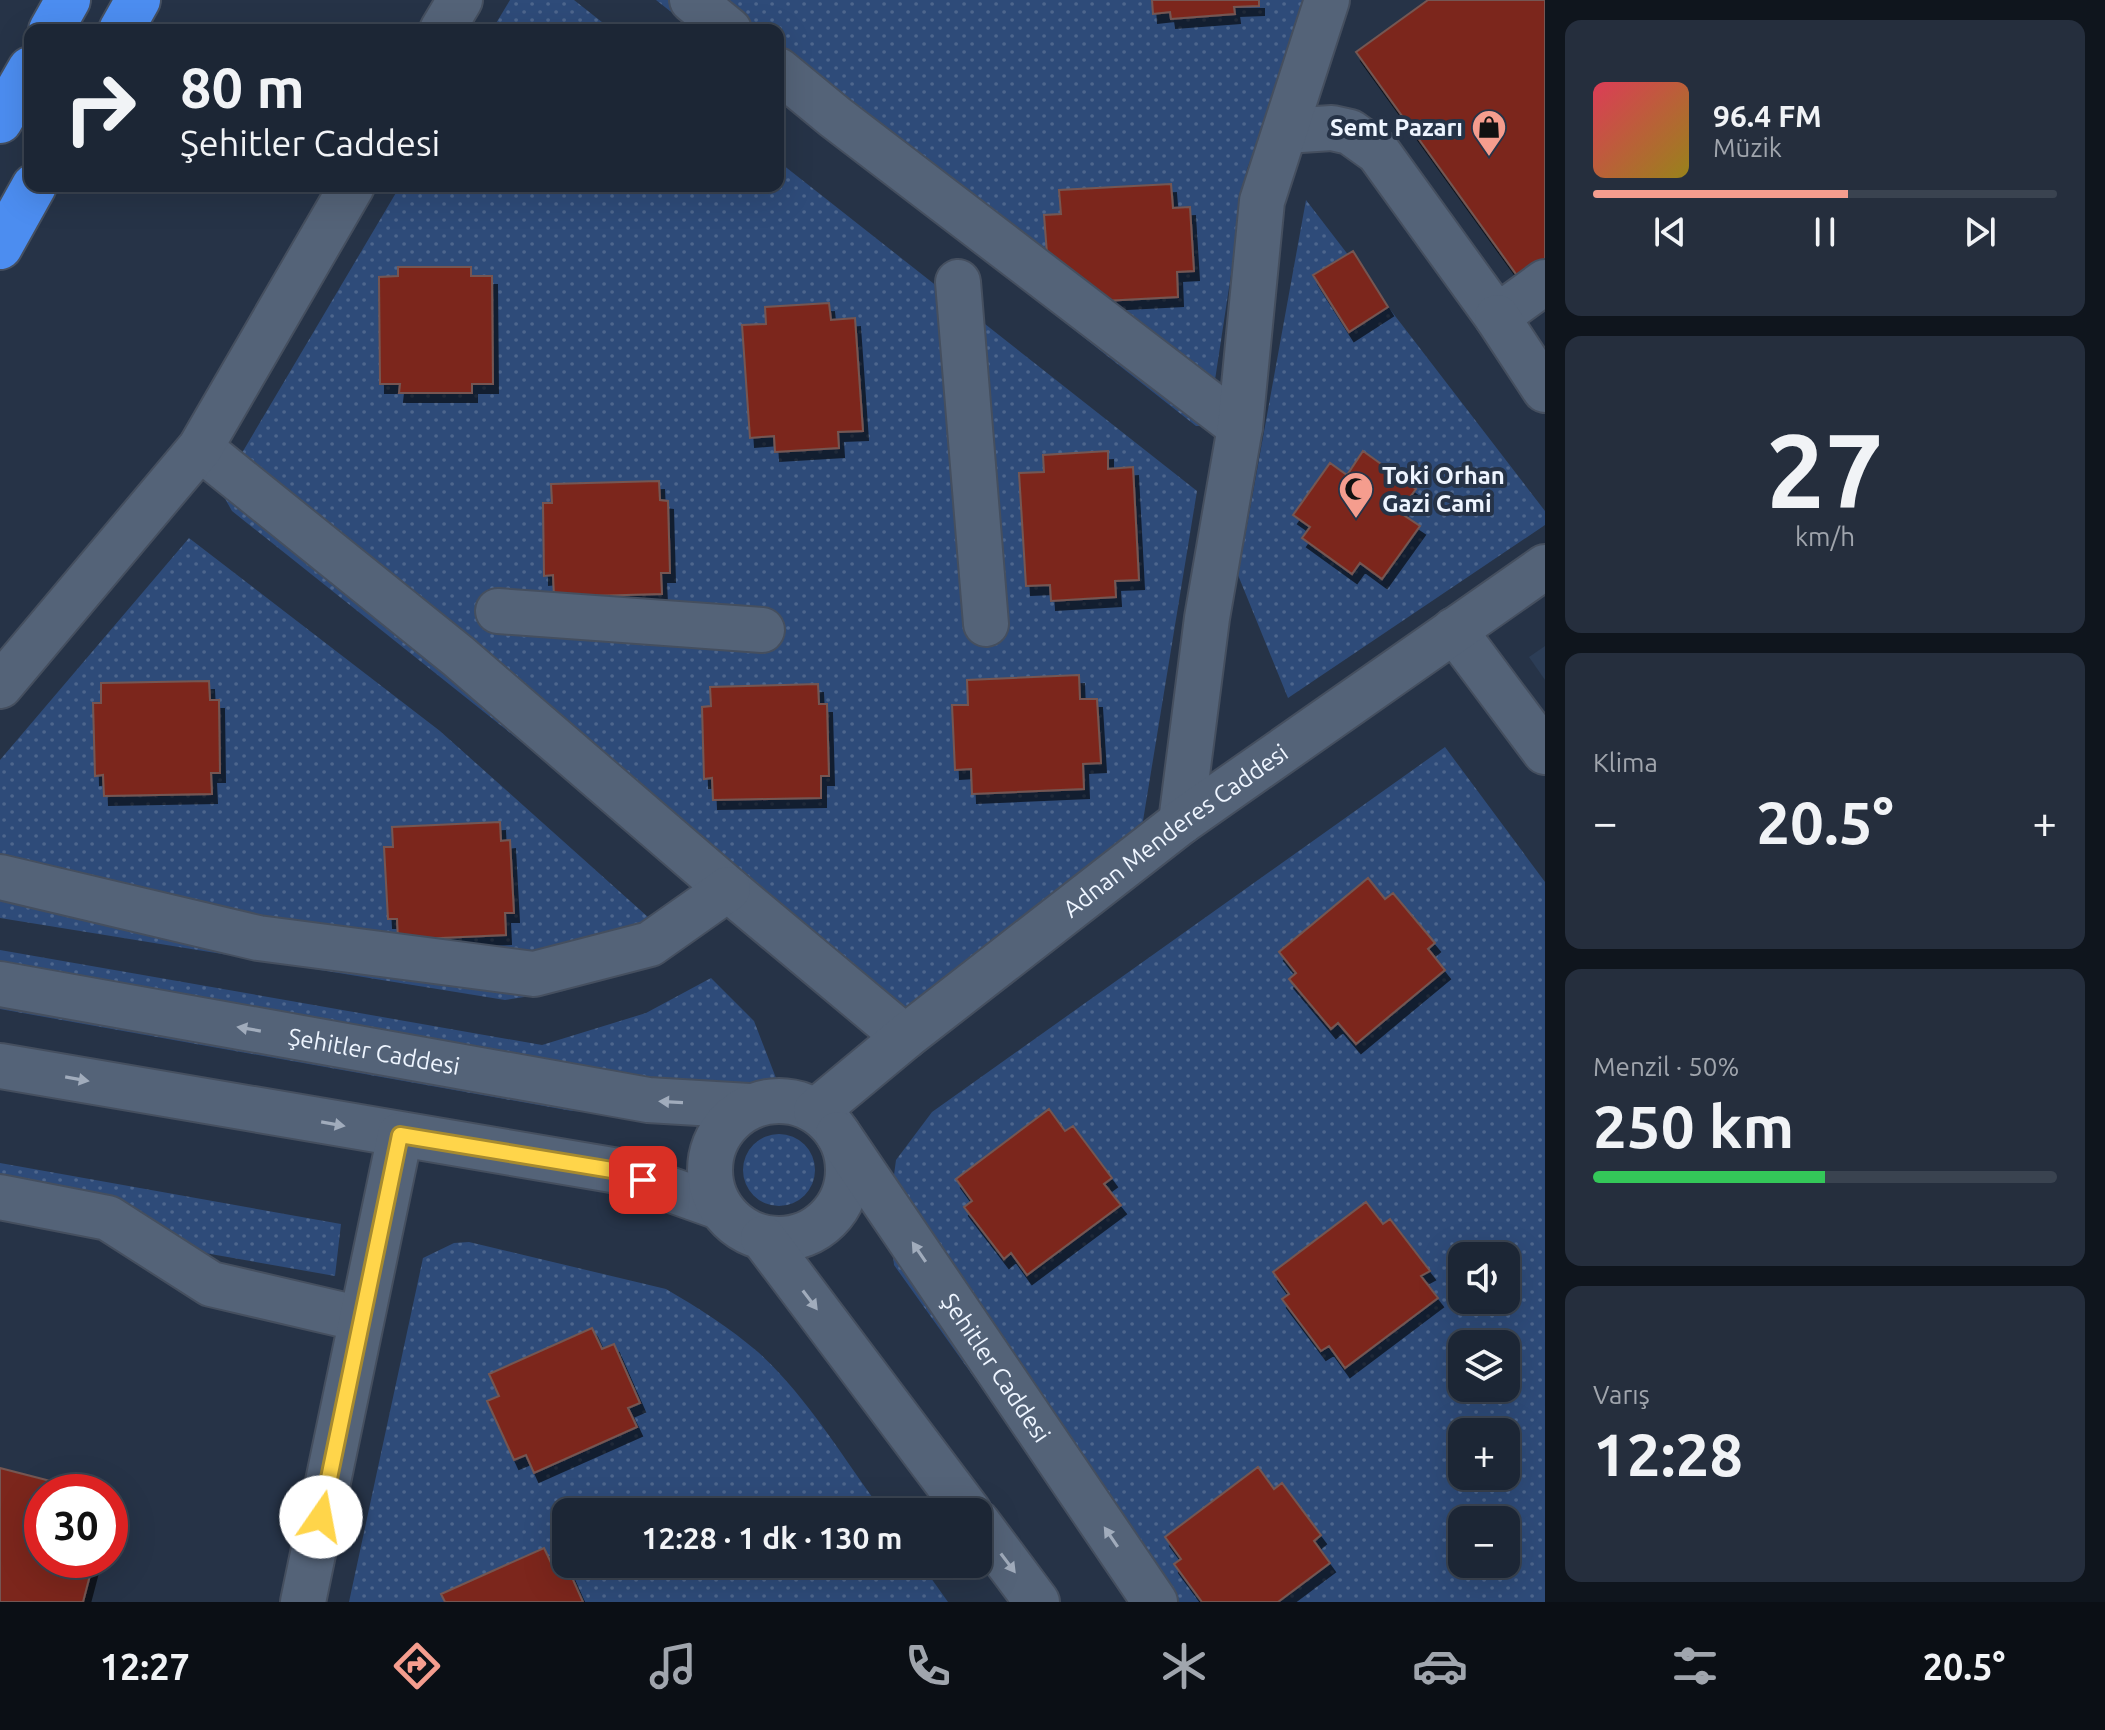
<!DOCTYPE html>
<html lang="tr">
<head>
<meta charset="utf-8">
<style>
  :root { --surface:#1c2635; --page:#252e3d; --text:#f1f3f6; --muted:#a0a5ad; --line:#3a4350; --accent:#f59d8e }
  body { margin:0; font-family:Ubuntu,sans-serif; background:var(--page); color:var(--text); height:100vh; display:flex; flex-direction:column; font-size:30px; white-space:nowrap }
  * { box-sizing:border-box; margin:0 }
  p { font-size:26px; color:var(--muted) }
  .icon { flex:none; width:44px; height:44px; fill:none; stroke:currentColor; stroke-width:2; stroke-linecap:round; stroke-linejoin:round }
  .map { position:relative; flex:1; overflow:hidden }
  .side { display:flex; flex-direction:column; gap:20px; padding:20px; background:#0f151d; width:560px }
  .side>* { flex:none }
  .top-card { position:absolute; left:24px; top:24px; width:760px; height:168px; border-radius:16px; box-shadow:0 8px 32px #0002,0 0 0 2px var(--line); background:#1c2635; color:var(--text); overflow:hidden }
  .controls { position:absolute; left:1448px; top:1242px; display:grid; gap:16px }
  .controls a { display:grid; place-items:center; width:72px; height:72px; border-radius:16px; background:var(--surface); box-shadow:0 8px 32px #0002,0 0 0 2px var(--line); font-size:40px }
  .speed { position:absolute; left:24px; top:1474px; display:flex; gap:16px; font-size:40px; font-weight:700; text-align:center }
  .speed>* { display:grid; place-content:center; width:104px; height:104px; border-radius:50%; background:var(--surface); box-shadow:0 8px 32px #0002,0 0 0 2px var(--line); line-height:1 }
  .speed .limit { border:12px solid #d22; background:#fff; color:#111 }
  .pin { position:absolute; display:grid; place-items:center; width:68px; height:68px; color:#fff; margin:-34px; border-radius:16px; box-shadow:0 4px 12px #0006 }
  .me { position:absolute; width:88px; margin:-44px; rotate:12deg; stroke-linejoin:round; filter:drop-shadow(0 0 6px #0008) }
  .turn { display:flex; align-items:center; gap:28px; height:168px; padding:0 24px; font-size:36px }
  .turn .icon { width:104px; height:104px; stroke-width:2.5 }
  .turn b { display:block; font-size:56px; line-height:68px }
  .big { font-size:60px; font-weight:700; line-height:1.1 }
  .side .widget { flex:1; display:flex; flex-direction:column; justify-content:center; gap:12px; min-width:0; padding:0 28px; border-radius:16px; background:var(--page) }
  .side .dial { align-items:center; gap:0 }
  .dial b { font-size:104px; line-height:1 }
  .song { display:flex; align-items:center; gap:24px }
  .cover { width:96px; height:96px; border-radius:12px; background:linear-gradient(135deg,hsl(350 70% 55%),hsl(50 70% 35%)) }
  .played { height:8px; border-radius:4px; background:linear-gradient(90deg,var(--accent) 55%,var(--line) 55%) }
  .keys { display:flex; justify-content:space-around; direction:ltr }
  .heat { display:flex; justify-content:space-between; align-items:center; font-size:44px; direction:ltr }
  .charge { height:12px; border-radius:6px; background:linear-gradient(90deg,#34c759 50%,var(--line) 0) }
  .trip { position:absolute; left:552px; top:1498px; width:440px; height:80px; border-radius:16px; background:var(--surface); box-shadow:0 8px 32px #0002,0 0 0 2px var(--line); font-weight:700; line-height:80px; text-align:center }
  .dock { display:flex; height:128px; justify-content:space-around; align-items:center; background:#0b0f15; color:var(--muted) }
  .dock .icon { width:56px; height:56px }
  .dock .selected { color:var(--accent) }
  .dock b { font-size:36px; color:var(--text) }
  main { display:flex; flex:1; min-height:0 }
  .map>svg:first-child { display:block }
</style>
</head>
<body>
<main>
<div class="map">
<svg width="1545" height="1602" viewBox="0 0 1545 1602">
  <defs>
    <pattern id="grass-dots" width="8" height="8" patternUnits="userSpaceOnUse" patternTransform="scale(2)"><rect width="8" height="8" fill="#2e4b79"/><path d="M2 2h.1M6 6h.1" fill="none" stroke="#4d668d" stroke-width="1.8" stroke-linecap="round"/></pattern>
    <filter id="shadow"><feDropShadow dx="5" dy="9" stdDeviation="0" flood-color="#0009"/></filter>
  </defs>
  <rect width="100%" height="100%" fill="#263347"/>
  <path fill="#2c3d56" d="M1545 646V680L1529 657Z"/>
  <path fill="url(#grass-dots)" fill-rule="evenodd" d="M510 0H574L612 30H492Z
    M656 0H1313L1247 169 1210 413 1204 426H1196L778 96V30H694Z
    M778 161 1197 491 1141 833 1126 863 890 1019 870 1020 232 511 220 490 400 186H778Z
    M1306 200 1545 511V525L1288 698 1238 575Z
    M189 538 440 731 677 943 620 973 563 991 505 1000 0 918V760Z
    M1445 747 1545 882V1602H1134L894 1265 889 1212 896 1160 932 1112ZM1462 1256H1506V1300H1462ZM1462 1344H1506V1388H1462ZM1462 1432H1506V1476H1462ZM1462 1520H1506V1564H1462Z
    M0 950 542 1045 646 1013 711 978 754 1021 781 1091 642 1113 572 1111 0 1009Z
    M743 1170a36 36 0 1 1 72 0a36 36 0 1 1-72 0Z
    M0 1163 341 1224 335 1276 0 1217Z
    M469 1242 666 1289C697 1307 730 1328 758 1352 806 1395 844 1459 883 1512H566V1564H921L948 1602H349L423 1258 454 1243Z"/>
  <path fill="#7c281d" stroke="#745752" stroke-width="2" filter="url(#shadow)" d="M1152 0H1259V6L1234 7 1235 14 1171 19 1170 12 1153 14Z
    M1428 0H1545V263L1521 281 1356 52Z
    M1171 184 1173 208 1190 207 1194 271 1177 272 1178 297 1066 303 1049 280 1044 215 1061 214 1059 190Z
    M1353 251 1388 307 1349 332 1313 275Z
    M398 267H471V276H492L493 384H472V393H399L400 384H380L379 277 398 276Z
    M829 303 831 320 855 318 863 431 838 432 839 448 775 452 774 436 750 438 742 325 766 324 765 307Z
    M1108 451V469L1133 467 1139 580 1115 581 1116 597 1051 601 1050 585 1026 586 1019 473 1044 472 1043 455Z
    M1363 451 1416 489 1399 512 1420 526 1382 579 1360 563 1352 574 1302 538 1310 527 1293 515 1330 463 1347 475Z
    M659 481 660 500 668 501 670 573H661L662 594 554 597 553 575 544 576 543 503H552L551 484Z
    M1079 675 1080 699H1097L1101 763 1083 764 1084 789 972 794 971 769 955 770 952 705H968L967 680Z
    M209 681 210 700H219L220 773H211L212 794 104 796 103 775 95 776 93 703H101V683Z
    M818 684 819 704H827L829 776H821V798L713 800 712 778 704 779 702 707 711 706 710 687Z
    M500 822 501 841 510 840 514 913H505L506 935 398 940 397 919H388L384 847H393L392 827Z
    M1368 878 1385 899 1393 893 1435 943 1428 949 1445 970 1356 1044 1338 1023 1331 1029 1289 979 1296 973 1279 952Z
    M1049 1109 1065 1131 1073 1126 1112 1178 1104 1184 1121 1205 1027 1275 1011 1253 1004 1259 964 1207 972 1201 956 1179Z
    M1366 1202 1383 1224 1390 1219 1430 1271 1421 1276 1438 1298 1345 1368 1329 1346 1321 1351 1282 1299 1289 1294 1273 1272Z
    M592 1328 602 1349 614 1344 640 1403 628 1408 637 1427 534 1473 526 1455 514 1460 487 1401 499 1396 489 1374Z
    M1258 1467 1274 1489 1282 1483 1321 1535 1314 1541 1330 1563 1278 1602H1202L1174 1564 1181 1559 1165 1537Z
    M0 1468 93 1492H42V1560H94L83 1602H0Z
    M544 1548 554 1569 566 1564 583 1602H445L441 1594Z"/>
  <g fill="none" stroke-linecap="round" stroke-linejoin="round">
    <g stroke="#454f5f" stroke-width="48">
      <g id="minor">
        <path d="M692 0 729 30"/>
        <path d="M442 30 460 0"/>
        <path d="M778 70 835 117 1240 427"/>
        <path d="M1285 131 1332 128 1350 132 1378 152 1497 317 1545 282"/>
        <path d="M958 282 986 624"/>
        <path d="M1497 317 1545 390"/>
        <path d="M200 448 458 656 728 889 905 1037"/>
        <path d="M498 611 762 630"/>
        <path d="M1454 630 1545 752"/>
        <path d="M0 686 200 448 352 186"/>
        <path d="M1181 822 1207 618 1240 427 1262 201 1327 0"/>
        <path d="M0 877 258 938 534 974 650 944 728 889"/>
        <path id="s1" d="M0 984 648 1100 749 1106"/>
        <path d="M0 1066 618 1171 719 1207"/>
        <circle cx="779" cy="1170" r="69"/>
        <path id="s2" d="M816 1111 905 1037 1181 822 1545 567"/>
        <path id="s3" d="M838 1134 1155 1602"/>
        <path d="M0 1197 108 1218 211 1284 361 1319"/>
        <path d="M763 1238 969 1512"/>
        <path d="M978 1523 1037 1602"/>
        <path d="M303 1602 400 1135"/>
      </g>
    </g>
    <g stroke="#454f5f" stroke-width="48">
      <path id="highway" d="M51 30 68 0
        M121 30 138 0
        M0 121 30 69
        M0 247 34 186"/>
    </g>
    <use href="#minor" stroke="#546378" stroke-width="44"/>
    <use href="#highway" stroke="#4c8df0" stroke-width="44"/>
  </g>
  <defs><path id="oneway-solid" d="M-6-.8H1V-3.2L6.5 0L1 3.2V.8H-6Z" transform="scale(2)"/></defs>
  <g fill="#a1acbc">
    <use href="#oneway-solid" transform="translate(249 1029) rotate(-170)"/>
    <use href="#oneway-solid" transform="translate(77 1079) rotate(10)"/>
    <use href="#oneway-solid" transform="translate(671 1102) rotate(-177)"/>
    <use href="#oneway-solid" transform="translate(333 1124) rotate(10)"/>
    <use href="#oneway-solid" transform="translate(919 1252) rotate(-124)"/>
    <use href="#oneway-solid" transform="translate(810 1300) rotate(53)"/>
    <use href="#oneway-solid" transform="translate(1111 1537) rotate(-124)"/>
    <use href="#oneway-solid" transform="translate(1008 1563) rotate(53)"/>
  </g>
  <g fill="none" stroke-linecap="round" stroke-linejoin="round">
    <g stroke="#a68a30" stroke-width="20">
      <path id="route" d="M321 1517 400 1135 618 1171 643 1180"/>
    </g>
    <use href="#route" stroke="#ffd54a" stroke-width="14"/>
  </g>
  <defs>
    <g id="shop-pin" transform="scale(1.8)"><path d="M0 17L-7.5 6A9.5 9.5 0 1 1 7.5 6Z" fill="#f59d8e" stroke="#263347"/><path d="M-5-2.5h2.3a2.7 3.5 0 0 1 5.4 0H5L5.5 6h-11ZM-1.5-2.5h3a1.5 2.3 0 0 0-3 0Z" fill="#111"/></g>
    <g id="mosque-pin" transform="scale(1.8)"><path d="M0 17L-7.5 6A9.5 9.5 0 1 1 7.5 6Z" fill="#f59d8e" stroke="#263347"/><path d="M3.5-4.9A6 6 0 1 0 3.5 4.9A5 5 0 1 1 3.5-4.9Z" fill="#111"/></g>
  </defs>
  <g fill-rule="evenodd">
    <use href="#shop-pin" x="1489" y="127"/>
    <use href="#mosque-pin" x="1356" y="489"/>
  </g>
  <g text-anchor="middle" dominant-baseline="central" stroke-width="8" stroke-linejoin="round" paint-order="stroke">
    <g font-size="24" font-weight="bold" fill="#eef5ff" stroke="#263347" text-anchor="end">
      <text x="1463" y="127">Semt Pazarı</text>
      <text x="1382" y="475" text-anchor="start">Toki Orhan<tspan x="1382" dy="28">Gazi Cami</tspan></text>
    </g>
    <g font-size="24" fill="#eef5ff" stroke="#263347">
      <text stroke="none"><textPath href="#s2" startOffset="456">Adnan Menderes Caddesi</textPath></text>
      <text stroke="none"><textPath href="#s1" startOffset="380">Şehitler Caddesi</textPath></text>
      <text stroke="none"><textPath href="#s3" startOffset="282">Şehitler Caddesi</textPath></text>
    </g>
  </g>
</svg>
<div class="controls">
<a><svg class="icon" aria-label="sound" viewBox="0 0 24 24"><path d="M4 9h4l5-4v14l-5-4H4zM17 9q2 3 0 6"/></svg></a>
<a><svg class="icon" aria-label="layers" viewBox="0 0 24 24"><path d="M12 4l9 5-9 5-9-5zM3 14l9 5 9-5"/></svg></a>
<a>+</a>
<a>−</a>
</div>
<div class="speed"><div class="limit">30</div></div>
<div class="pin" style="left:643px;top:1180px;background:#d93025"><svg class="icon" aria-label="arrive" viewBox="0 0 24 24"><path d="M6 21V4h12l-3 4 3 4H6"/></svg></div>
<svg class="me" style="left:321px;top:1517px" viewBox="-20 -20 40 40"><circle r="19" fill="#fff"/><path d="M0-13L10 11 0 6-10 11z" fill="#ffd54a"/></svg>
<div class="trip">12:28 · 1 dk · 130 m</div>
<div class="top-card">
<div class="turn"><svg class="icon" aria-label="right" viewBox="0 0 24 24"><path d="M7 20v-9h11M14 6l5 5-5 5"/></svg><div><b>80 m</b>Şehitler Caddesi</div></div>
</div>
</div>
<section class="side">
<div class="widget">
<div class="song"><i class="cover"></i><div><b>96.4 FM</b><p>Müzik</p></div></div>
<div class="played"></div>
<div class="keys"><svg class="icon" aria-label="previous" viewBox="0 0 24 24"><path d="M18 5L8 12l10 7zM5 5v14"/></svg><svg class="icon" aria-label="pause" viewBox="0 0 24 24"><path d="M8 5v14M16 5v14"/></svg><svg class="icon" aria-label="next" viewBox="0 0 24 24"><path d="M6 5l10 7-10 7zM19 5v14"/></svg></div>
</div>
<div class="widget dial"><b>27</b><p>km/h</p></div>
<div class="widget"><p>Klima</p>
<div class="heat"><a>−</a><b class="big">20.5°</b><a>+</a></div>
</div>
<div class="widget"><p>Menzil · 50%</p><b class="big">250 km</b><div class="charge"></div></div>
<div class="widget"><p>Varış</p><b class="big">12:28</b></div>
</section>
</main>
<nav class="dock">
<b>12:27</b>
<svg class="icon selected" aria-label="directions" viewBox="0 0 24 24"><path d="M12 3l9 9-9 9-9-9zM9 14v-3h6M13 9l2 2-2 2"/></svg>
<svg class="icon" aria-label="music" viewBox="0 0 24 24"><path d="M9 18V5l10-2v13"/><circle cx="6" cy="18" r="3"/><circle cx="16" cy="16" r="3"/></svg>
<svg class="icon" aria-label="phone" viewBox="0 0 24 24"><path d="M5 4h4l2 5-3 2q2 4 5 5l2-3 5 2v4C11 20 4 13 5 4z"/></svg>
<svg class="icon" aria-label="climate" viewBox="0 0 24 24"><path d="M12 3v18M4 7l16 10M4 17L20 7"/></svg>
<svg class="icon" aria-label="car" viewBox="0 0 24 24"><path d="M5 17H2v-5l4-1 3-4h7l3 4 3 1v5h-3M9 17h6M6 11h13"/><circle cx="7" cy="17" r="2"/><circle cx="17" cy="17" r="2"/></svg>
<svg class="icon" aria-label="filters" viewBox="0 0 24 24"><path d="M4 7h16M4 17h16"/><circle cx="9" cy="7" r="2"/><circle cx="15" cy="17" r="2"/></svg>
<b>20.5°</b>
</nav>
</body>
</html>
